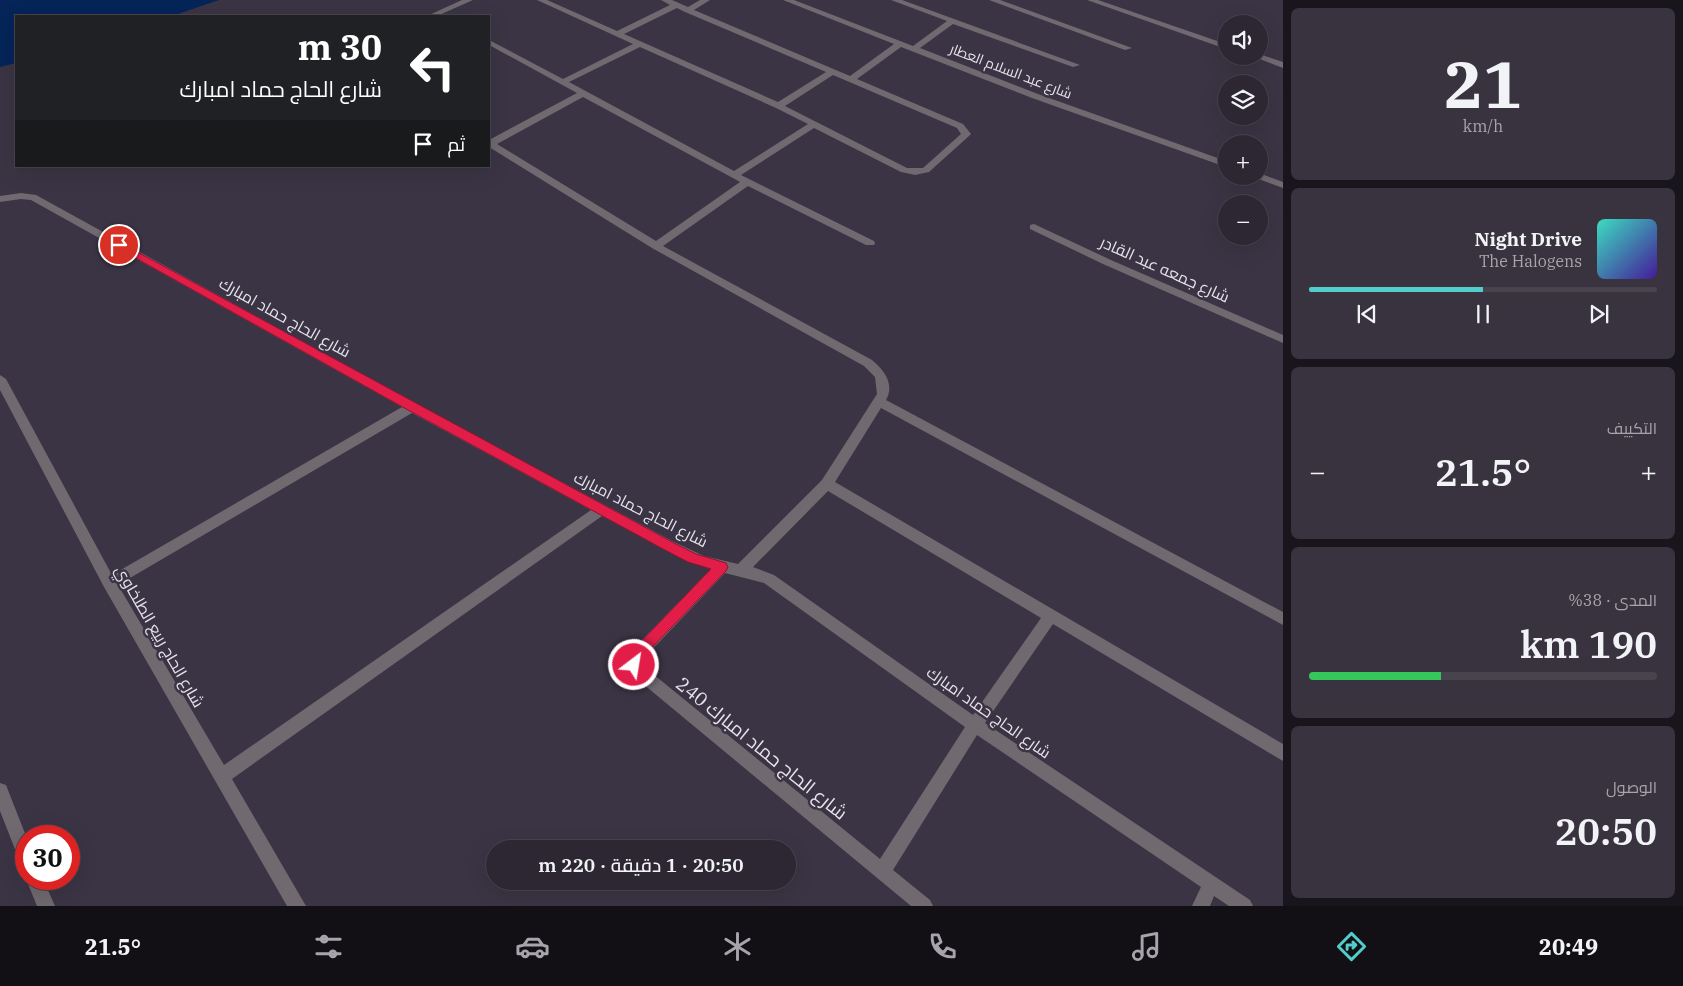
<!DOCTYPE html>
<html lang="ar">
<head>
<meta charset="utf-8">
<style>
  :root { --surface:#2c2733; --page:#38333f; --text:#f1f3f6; --muted:#a6a5ac; --line:#48444e; --accent:#52cdcc }
  body { margin:0; font-family:"IBM Plex Serif",Cairo,serif; background:var(--page); color:var(--text); direction:rtl; height:100vh; display:flex; flex-direction:column; font-size:19px; white-space:nowrap }
  * { box-sizing:border-box; margin:0 }
  p { font-size:16px; color:var(--muted) }
  .icon { flex:none; width:28px; height:28px; fill:none; stroke:currentColor; stroke-width:2; stroke-linecap:round; stroke-linejoin:round }
  .map { position:relative; flex:1; overflow:hidden; direction:ltr }
  .side { display:flex; flex-direction:column; gap:8px; padding:8px; background:#18151c; width:400px }
  .side>* { flex:none }
  .top-card { position:absolute; left:15px; top:15px; width:475px; height:152px; border-radius:0px; box-shadow:0 5px 20px #0002,0 0 0 1px var(--line); direction:rtl; background:#202124; color:#fff; overflow:hidden }
  .fabs { position:absolute; left:1218px; top:15px; display:grid; gap:10px }
  .fabs a { display:grid; place-items:center; width:50px; height:50px; border-radius:50%; background:var(--surface); box-shadow:0 5px 20px #0002,0 0 0 1px var(--line); font-size:25px }
  .speed { position:absolute; left:15px; top:825px; display:flex; gap:10px; font-size:25px; font-weight:700; text-align:center }
  .speed>* { display:grid; place-content:center; width:65px; height:65px; border-radius:50%; background:var(--surface); box-shadow:0 5px 20px #0002,0 0 0 1px var(--line); line-height:1 }
  .speed .limit { border:8px solid #d22; background:#fff; color:#111 }
  .pin { position:absolute; display:grid; place-items:center; width:42px; height:42px; color:#fff; margin:-21px; border:2px solid #fff; border-radius:50%; box-shadow:0 1px 5px #0007 }
  .me { position:absolute; width:55px; margin:-28px; rotate:31deg; stroke-linejoin:round; filter:drop-shadow(0 0 4px #0008) }
  .turn { display:flex; align-items:center; gap:18px; height:105px; padding:0 25px; font-size:22px }
  .turn .icon { width:65px; height:65px; stroke-width:2.5 }
  .turn b { display:block; font-size:35px; line-height:42px }
  .then { display:flex; align-items:center; height:48px; padding:0 25px; background:#0003; gap:10px; font-size:19px }
  .big { font-size:38px; font-weight:600; line-height:1.1 }
  .side .tile { flex:1; display:flex; flex-direction:column; justify-content:center; gap:8px; min-width:0; padding:0 18px; border-radius:8px; background:var(--page) }
  .side .dial { align-items:center; gap:0 }
  .dial b { font-size:65px; line-height:1 }
  .song { display:flex; align-items:center; gap:15px }
  .cover { width:60px; height:60px; border-radius:8px; background:linear-gradient(135deg,hsl(170 70% 55%),hsl(260 70% 35%)) }
  .played { height:5px; border-radius:2px; background:linear-gradient(90deg,var(--accent) 50%,var(--line) 50%) }
  .keys { display:flex; justify-content:space-around; direction:ltr }
  .heat { display:flex; justify-content:space-between; align-items:center; font-size:28px; direction:ltr }
  .charge { height:8px; border-radius:4px; background:linear-gradient(90deg,#34c759 38%,var(--line) 0) }
  .trip { position:absolute; left:486px; top:840px; width:310px; height:50px; border-radius:25px; background:var(--surface); box-shadow:0 5px 20px #0002,0 0 0 1px var(--line); font-weight:600; line-height:50px; text-align:center; direction:rtl }
  .menu { display:flex; height:80px; justify-content:space-around; align-items:center; background:#121014; color:var(--muted) }
  .menu .icon { width:35px; height:35px }
  .menu .active { color:var(--accent) }
  .menu b { font-size:22px; color:var(--text) }
  main { display:flex; flex:1; min-height:0 }
  .map>svg:first-child { display:block }
</style>
</head>
<body>
<main>
<section class="side">
<div class="tile dial"><b>21</b><p>km/h</p></div>
<div class="tile">
<div class="song"><i class="cover"></i><div><b>Night Drive</b><p>The Halogens</p></div></div>
<div class="played"></div>
<div class="keys"><svg class="icon" aria-label="previous" viewBox="0 0 24 24"><path d="M18 5L8 12l10 7zM5 5v14"/></svg><svg class="icon" aria-label="pause" viewBox="0 0 24 24"><path d="M8 5v14M16 5v14"/></svg><svg class="icon" aria-label="next" viewBox="0 0 24 24"><path d="M6 5l10 7-10 7zM19 5v14"/></svg></div>
</div>
<div class="tile"><p>التكييف</p>
<div class="heat"><a>−</a><b class="big">21.5°</b><a>+</a></div>
</div>
<div class="tile"><p>المدى · 38%</p><b class="big">190 km</b><div class="charge"></div></div>
<div class="tile"><p>الوصول</p><b class="big">20:50</b></div>
</section>
<div class="map">
<svg width="1283" height="906" viewBox="0 0 1283 906">
  <rect width="100%" height="100%" fill="#3b3444"/>
  <path fill="#052458" d="M0 0H219L172 16H16V63L0 67Z"/>
  <g fill="none" stroke-linecap="round" stroke-linejoin="round">
    <path fill="#706970" fill-rule="evenodd" d="M462 0H473L437 16H427Z
      M537 0H547L617 31 670 5 661 0H672L688 7 700 0H710L694 10 850 76 894 44 783 0H794L913 46 947 21 891 0H902L1080 65 1073 67 953 24 920 48 1038 94 1226 161V167L1223 166 1032 98 901 47 857 79 963 124 971 134 969 136 929 172 915 175 901 172 814 128 741 175 874 241 875 243 874 245H866L748 186 663 246 872 360C884 370 895 384 886 400L1283 612V625L881 408 835 482 1283 744V761L1053 624 985 723 1250 900 1253 906H1229L1214 896 1210 906H1192L1201 887 977 735 893 870 930 900 933 906H911L631 674 627 661 634 648 711 569 677 556 602 516 232 779 306 906H287L104 587 0 390V375L6 379 112 575 402 407 31 200 21 199 0 202V196L21 193 36 195 416 404 674 542 704 556 738 564 822 480 877 394 875 377 864 366 652 248 489 147V140L577 93 489 45V40L563 79 633 44ZM677 8 685 12 826 72 778 102 624 34ZM640 47 776 108 808 124 734 171 569 82ZM833 75 957 128 961 134 923 168H907L785 106ZM583 97 731 177 740 182 656 241 497 144ZM412 413 591 510 224 765 118 585ZM828 491 1041 618 973 715 774 575 753 567ZM725 573 764 583 965 727 880 859 642 665V662L644 658Z
      M989 0H1000L1132 48 1125 50Z
      M1087 0H1098L1226 44V49Z
      M1259 54 1283 62V68L1252 56H1259Z
      M1259 173 1283 182V188L1256 178 1254 176H1259Z
      M1034 224 1111 260 1283 335V343L1103 264 1030 229V225Z
      M0 783 6 785 26 836V864L20 862 0 811Z
      M26 879H43L55 906H37Z"/>
  </g>
  <path fill="#e11d48" stroke="#92132f" d="M119 242 674 543 696 554 726 563 728 567 726 571 643 657 639 669 634 671 629 669 627 665 631 652 711 569 688 562 665 550 408 410 116 247 114 245Z"/>
  <g text-anchor="middle" dominant-baseline="central" stroke-width="5" stroke-linejoin="round" paint-order="stroke">
    <g font-size="14" fill="#e7e3ed" stroke="#3b3444">
      <text transform="translate(1011 71) rotate(21)">شارع عبد السلام العطار</text>
    </g>
    <g font-size="16" fill="#e7e3ed" stroke="#3b3444">
      <text transform="translate(1165 269) rotate(24)">شارع جمعه عبد القادر</text>
      <text transform="translate(285 317) rotate(29)">شارع الحاج حماد امبارك</text>
      <text transform="translate(641 509) rotate(27)">شارع الحاج حماد امبارك</text>
      <text transform="translate(160 636) rotate(60)">شارع الحاج ربيع الطلخاوي</text>
      <text transform="translate(989 712) rotate(35)">شارع الحاج حماد امبارك</text>
    </g>
    <g font-size="19" fill="#e7e3ed" stroke="#3b3444">
      <text transform="translate(762 748) rotate(39)">شارع الحاج حماد امبارك 240</text>
    </g>
  </g>
</svg>
<div class="fabs">
<a><svg class="icon" aria-label="sound" viewBox="0 0 24 24"><path d="M4 9h4l5-4v14l-5-4H4zM17 9q2 3 0 6"/></svg></a>
<a><svg class="icon" aria-label="layers" viewBox="0 0 24 24"><path d="M12 4l9 5-9 5-9-5zM3 14l9 5 9-5"/></svg></a>
<a>+</a>
<a>−</a>
</div>
<div class="speed"><div class="limit">30</div></div>
<div class="pin" style="left:119px;top:245px;background:#d93025"><svg class="icon" aria-label="arrive" viewBox="0 0 24 24"><path d="M6 21V4h12l-3 4 3 4H6"/></svg></div>
<svg class="me" style="left:634px;top:665px" viewBox="-20 -20 40 40"><circle r="17" fill="#e11d48" stroke="#fff" stroke-width="3"/><path d="M0-11L8 9 0 5-8 9z" fill="#fff"/></svg>
<div class="trip">20:50 · 1 دقيقة · 220 m</div>
<div class="top-card">
<div class="turn"><svg class="icon" aria-label="left" viewBox="0 0 24 24"><path d="M17 20v-9H6M10 6l-5 5 5 5"/></svg><div><b>30 m</b>شارع الحاج حماد امبارك</div></div>
<div class="then">ثم<svg class="icon" aria-label="arrive" viewBox="0 0 24 24"><path d="M6 21V4h12l-3 4 3 4H6"/></svg></div>
</div>
</div>
</main>
<nav class="menu">
<b>20:49</b>
<svg class="icon active" aria-label="directions" viewBox="0 0 24 24"><path d="M12 3l9 9-9 9-9-9zM9 14v-3h6M13 9l2 2-2 2"/></svg>
<svg class="icon" aria-label="music" viewBox="0 0 24 24"><path d="M9 18V5l10-2v13"/><circle cx="6" cy="18" r="3"/><circle cx="16" cy="16" r="3"/></svg>
<svg class="icon" aria-label="phone" viewBox="0 0 24 24"><path d="M5 4h4l2 5-3 2q2 4 5 5l2-3 5 2v4C11 20 4 13 5 4z"/></svg>
<svg class="icon" aria-label="climate" viewBox="0 0 24 24"><path d="M12 3v18M4 7l16 10M4 17L20 7"/></svg>
<svg class="icon" aria-label="car" viewBox="0 0 24 24"><path d="M5 17H2v-5l4-1 3-4h7l3 4 3 1v5h-3M9 17h6M6 11h13"/><circle cx="7" cy="17" r="2"/><circle cx="17" cy="17" r="2"/></svg>
<svg class="icon" aria-label="filters" viewBox="0 0 24 24"><path d="M4 7h16M4 17h16"/><circle cx="9" cy="7" r="2"/><circle cx="15" cy="17" r="2"/></svg>
<b>21.5°</b>
</nav>
</body>
</html>
